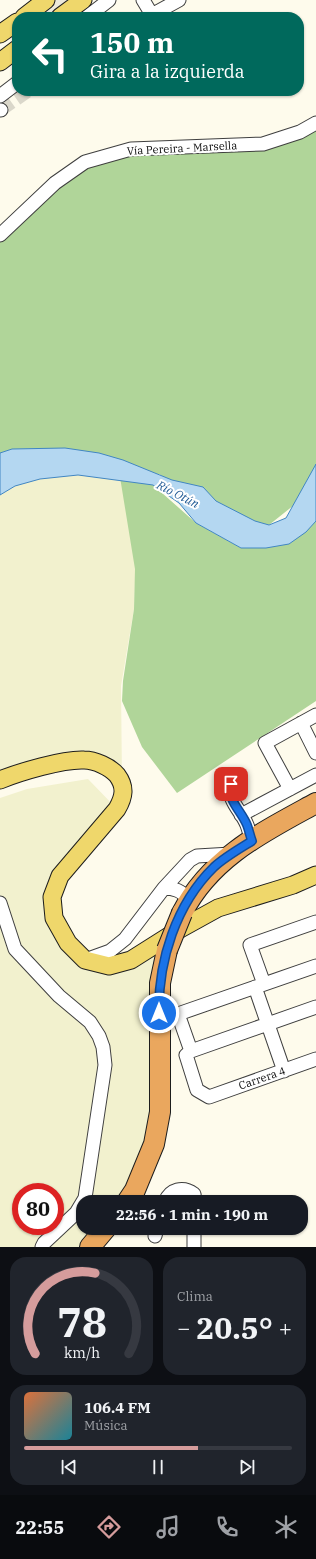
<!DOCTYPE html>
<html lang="es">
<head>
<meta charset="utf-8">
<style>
  :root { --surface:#171b24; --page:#20242c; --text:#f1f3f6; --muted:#9ea1a6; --line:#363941; --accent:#d59c9c }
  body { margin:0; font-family:"IBM Plex Serif",serif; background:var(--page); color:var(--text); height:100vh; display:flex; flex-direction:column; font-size:15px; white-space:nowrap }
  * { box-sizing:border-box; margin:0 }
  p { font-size:13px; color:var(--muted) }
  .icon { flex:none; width:22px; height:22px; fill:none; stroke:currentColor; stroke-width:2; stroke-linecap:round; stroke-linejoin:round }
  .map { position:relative; height:1247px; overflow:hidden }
  .sheet { display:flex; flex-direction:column; gap:10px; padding:10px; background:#0d0f14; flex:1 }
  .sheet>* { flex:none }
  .guide { position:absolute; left:12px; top:12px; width:292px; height:84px; border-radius:16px; box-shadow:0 1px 3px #0004; background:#00695c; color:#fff; overflow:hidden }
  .speed { position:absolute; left:12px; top:1183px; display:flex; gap:8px; font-size:20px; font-weight:700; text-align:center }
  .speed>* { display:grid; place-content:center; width:52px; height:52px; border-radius:50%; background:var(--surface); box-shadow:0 1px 3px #0004; line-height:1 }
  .speed .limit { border:6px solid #d22; background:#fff; color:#111 }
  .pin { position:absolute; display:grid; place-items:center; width:34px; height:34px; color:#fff; margin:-17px; border-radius:8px; box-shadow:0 2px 6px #0006 }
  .me { position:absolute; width:44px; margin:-22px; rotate:0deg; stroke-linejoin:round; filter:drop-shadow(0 0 3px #0008) }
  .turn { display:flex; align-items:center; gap:14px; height:84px; padding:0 12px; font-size:18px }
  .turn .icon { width:52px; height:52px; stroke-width:2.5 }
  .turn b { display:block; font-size:28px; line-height:34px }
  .big { font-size:30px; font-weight:800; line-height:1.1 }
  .sheet .widget { flex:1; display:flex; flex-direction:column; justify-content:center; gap:6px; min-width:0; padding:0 14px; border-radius:16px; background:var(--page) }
  .sheet .dial { align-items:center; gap:0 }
  .dial svg { height:104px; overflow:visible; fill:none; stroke:var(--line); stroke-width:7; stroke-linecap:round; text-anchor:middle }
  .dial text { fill:var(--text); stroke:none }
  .song { display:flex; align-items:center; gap:12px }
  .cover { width:48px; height:48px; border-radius:6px; background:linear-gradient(135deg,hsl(20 70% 55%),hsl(190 70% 35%)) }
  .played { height:4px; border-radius:2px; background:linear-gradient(90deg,var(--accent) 65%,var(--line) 65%) }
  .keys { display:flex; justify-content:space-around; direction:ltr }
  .heat { display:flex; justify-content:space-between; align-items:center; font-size:22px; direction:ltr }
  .sheet .tiles { flex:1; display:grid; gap:10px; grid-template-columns:1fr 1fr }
  .widget:last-child { grid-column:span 2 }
  .trip { position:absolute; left:76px; top:1195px; width:232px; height:40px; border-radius:16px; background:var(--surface); box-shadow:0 1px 3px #0004; font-weight:800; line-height:40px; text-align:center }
  .menu { display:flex; height:64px; justify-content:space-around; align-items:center; background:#090b0e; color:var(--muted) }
  .menu .icon { width:28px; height:28px }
  .menu .on { color:var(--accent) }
  .menu b { font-size:18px; color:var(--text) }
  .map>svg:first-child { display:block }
</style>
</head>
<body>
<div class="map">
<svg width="316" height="1247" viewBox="0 0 316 1247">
  <rect width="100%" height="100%" fill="#fefbec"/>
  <path fill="#f2f1ce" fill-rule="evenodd" d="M119 471 136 553 134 609 121 686 122 782 85 760 0 780V473Z
    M88 779 117 809 52 897 68 943 112 965 169 936 154 1144 126 1202H83V1228H104L89 1247H0V798L27 789ZM21 1192H55V1226H21Z"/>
  <path fill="#b0d599" d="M316 119V466L294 505 269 525 224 519 159 474 0 470V232L74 170 161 147 245 145 300 132Z
    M119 471 153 485 196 523 241 548 316 521V701L177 793 142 747 122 701 123 681 134 609 135 569Z"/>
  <path fill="#ece9dc" d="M54 0H74L50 17H30Z"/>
  <path fill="#b4d7f1" stroke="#4186c3" d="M65 448 99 453 123 460 172 480 203 487 216 501 255 521 269 525 286 518 316 464V521L306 532 289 544 266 548H241L196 523 179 503 153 485 78 475 40 479 15 486 0 495V453L12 449Z"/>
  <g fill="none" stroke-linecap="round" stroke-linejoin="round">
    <path stroke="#dad7ca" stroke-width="13" stroke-dasharray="13 6" stroke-linecap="butt" d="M1 110 28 91"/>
    <g stroke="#3f3f3f" stroke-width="15">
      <path id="minor" d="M143 0 152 15
        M87 17 109 0
        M148 17 179 0
        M0 96 17 83
        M0 110H1
        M0 235 55 183 85 162 131 149 263 144 300 132 316 123
        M301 723 316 753
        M231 784C227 801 241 810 247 825 249 830 250 836 252 841
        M290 789 265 743 316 715
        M241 815 316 775
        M164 888C175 888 181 891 189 899
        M0 903 15 949 59 996 90 1022 99 1036 103 1047 105 1065 85 1198 76 1213 44 1243 42 1247
        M85 960 110 951 125 939 164 888 190 860 197 856 231 854
        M264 984 250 945 316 922
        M255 987 284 1071
        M316 1007 191 1051 186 1055 197 1090 209 1097 316 1059
        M191 1051 178 1014 316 966
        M165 1202C170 1189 183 1186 194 1194L195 1202
        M155 1236 157 1228
        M194 1247V1228"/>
    </g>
    <g stroke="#1d1d1d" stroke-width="19">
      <path id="major" d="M24 17 46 0
        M60 17 83 0
        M0 34 17 22
        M0 62 17 49
        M0 780C20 772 63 759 84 760 95 760 110 767 117 775 126 787 124 797 117 809L60 876 52 897 54 918 68 943 85 960 109 966 131 960 180 929 218 908 293 885 316 875"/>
    </g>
    <g stroke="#1d1d1d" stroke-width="22">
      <path id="highway" d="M182 913C211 857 263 832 316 803
        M127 1202 135 1190 154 1144 160 1112V983L167 950
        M90 1247 106 1228"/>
    </g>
    <use href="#minor" stroke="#fff" stroke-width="13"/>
    <use href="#major" stroke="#efd76b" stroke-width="17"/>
    <use href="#highway" stroke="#eaa75e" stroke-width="20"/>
    <g stroke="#1d1d1d" stroke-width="22" stroke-linecap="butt">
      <path id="highway-bridge" d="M167 950 182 913"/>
    </g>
    <use href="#highway-bridge" stroke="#eaa75e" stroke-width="20"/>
  </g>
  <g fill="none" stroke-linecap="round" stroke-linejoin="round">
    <g stroke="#114b97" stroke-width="10">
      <path id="route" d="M159 1013C158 961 176 904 214 867 225 857 239 849 252 841 250 836 249 830 247 825 241 810 227 801 231 784"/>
    </g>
    <use href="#route" stroke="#1a73e8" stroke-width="7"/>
  </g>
  <g text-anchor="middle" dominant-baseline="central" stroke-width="4" stroke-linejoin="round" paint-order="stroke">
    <g font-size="11" fill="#0c0c0c" stroke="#fff">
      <text transform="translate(182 148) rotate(-3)">Vía Pereira - Marsella</text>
      <text transform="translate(262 1078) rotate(-19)">Carrera 4</text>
    </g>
    <g font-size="12" font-style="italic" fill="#1f5994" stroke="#fff">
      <text transform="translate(178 494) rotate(27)">Río Otún</text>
    </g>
  </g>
</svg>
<div class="speed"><div class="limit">80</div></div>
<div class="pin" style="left:231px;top:784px;background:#d93025"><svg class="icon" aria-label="arrive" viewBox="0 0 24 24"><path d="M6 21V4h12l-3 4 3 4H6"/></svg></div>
<svg class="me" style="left:159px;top:1013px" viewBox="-20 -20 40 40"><circle r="17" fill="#1a73e8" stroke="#fff" stroke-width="3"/><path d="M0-11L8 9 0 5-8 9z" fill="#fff"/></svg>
<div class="trip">22:56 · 1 min · 190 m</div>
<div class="guide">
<div class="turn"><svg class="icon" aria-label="left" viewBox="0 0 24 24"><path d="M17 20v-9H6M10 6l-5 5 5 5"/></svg><div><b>150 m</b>Gira a la izquierda</div></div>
</div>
</div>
<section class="sheet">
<div class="tiles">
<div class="widget dial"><svg viewBox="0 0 100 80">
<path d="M14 69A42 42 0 1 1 86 69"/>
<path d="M14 69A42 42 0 0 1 60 7" stroke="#d59c9c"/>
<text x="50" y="56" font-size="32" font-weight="700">78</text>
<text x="50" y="72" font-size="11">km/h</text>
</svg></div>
<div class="widget"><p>Clima</p>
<div class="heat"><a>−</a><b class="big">20.5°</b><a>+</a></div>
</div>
<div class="widget">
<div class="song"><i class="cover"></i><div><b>106.4 FM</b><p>Música</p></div></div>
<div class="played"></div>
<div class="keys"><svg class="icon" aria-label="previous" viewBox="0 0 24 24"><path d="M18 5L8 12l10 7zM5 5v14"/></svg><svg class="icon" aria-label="pause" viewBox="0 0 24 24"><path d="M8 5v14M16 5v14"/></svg><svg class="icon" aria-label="next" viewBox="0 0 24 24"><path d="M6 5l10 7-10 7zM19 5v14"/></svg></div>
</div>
</div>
</section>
<nav class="menu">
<b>22:55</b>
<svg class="icon on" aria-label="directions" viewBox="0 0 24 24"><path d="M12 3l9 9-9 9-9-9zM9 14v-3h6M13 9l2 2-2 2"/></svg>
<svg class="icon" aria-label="music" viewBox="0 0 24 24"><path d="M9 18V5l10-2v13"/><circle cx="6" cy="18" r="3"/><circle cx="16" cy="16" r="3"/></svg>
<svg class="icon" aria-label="phone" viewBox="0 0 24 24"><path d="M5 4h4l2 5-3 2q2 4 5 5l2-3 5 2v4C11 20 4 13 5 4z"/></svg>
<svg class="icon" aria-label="climate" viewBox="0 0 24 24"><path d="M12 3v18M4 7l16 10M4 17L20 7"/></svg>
</nav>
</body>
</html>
